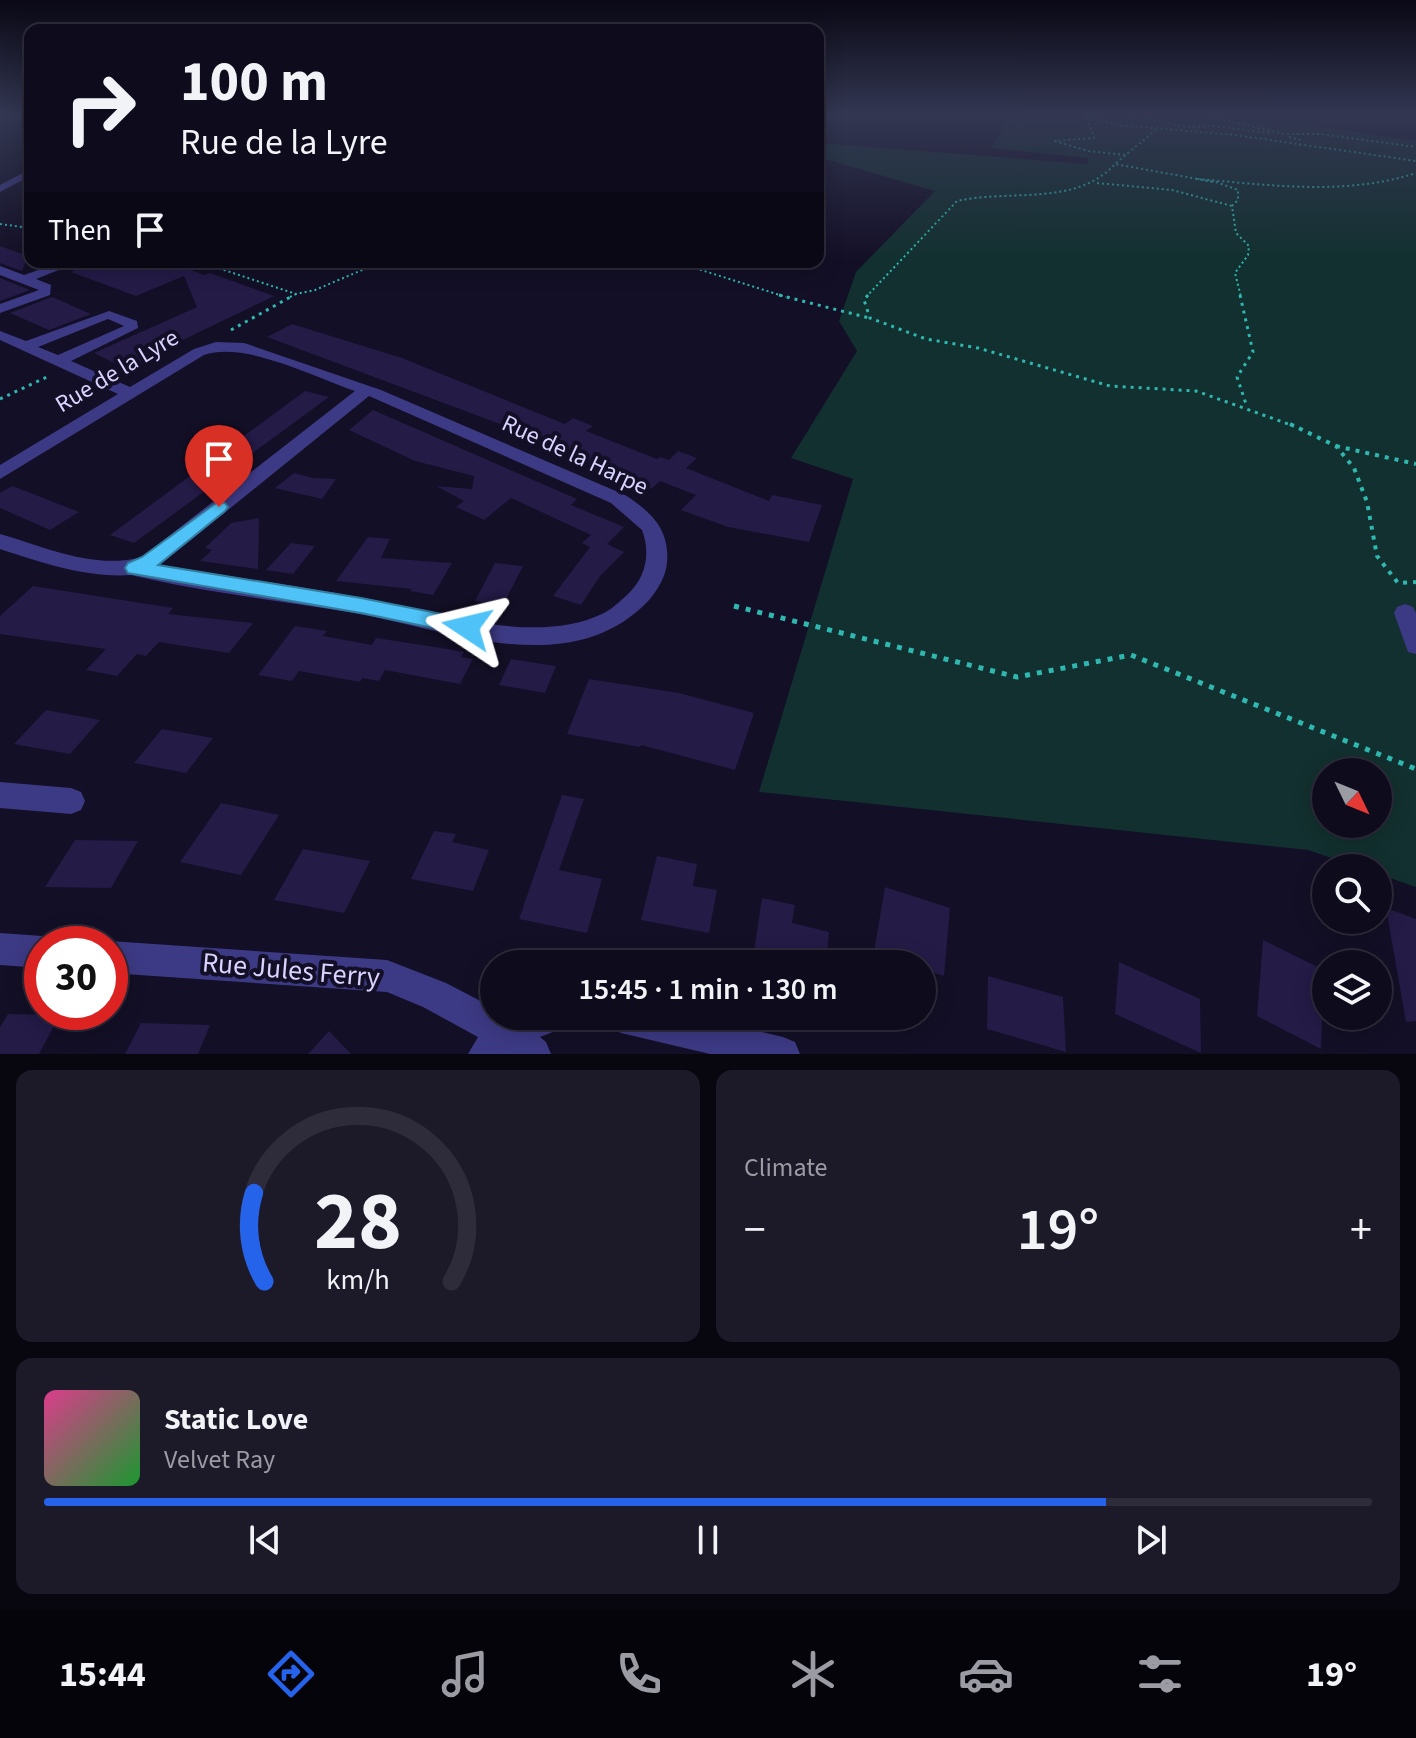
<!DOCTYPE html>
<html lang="en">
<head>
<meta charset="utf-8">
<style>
  :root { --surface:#0e0b1c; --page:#1c1929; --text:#f1f3f6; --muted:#9b9ba3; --line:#2e2b3b; --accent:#2563eb }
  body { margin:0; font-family:"Source Sans 3",sans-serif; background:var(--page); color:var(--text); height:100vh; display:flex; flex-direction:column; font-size:30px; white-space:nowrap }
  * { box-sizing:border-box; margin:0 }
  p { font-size:26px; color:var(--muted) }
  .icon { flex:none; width:44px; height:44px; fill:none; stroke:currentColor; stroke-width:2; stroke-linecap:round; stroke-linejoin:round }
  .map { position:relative; height:1054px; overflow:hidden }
  .side { display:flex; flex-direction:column; gap:16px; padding:16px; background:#08060f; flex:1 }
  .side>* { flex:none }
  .hud { position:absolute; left:24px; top:24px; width:800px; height:244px; border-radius:16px; box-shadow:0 4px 20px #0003,0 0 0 2px var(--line); background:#0e0b1c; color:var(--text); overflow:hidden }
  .needle { width:52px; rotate:133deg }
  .buttons { position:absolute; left:1312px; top:758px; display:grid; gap:16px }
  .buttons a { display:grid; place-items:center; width:80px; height:80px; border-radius:50%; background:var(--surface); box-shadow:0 4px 20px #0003,0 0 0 2px var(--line); font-size:40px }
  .speed { position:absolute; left:24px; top:926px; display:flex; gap:16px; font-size:40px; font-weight:700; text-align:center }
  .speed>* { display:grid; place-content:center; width:104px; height:104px; border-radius:50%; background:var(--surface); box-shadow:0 4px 20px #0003,0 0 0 2px var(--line); line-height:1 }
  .speed .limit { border:12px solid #d22; background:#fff; color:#111 }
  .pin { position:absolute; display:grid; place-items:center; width:68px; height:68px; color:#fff; margin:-82px -34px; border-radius:50% 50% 50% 0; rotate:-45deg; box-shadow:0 0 8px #0007 }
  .pin .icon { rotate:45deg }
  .me { position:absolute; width:88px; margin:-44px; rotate:280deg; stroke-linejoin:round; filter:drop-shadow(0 0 6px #0008) }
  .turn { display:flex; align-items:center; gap:28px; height:168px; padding:0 24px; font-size:36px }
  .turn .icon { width:104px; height:104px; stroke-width:2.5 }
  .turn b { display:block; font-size:56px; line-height:68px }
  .then { display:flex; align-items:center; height:76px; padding:0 24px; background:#0003; gap:16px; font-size:30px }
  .big { font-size:60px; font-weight:600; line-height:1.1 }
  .side .card { flex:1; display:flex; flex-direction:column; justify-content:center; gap:12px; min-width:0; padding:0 28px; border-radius:16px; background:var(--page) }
  .side .dial { align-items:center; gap:0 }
  .dial svg { height:208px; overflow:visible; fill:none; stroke:var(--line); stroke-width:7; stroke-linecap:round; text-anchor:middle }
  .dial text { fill:var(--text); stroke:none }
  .song { display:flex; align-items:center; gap:24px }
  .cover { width:96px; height:96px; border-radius:12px; background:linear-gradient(135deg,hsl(330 70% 55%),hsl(130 70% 35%)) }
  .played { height:8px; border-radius:4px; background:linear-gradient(90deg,var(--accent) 80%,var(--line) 80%) }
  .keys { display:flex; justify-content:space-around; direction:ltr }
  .heat { display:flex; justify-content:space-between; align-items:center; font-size:44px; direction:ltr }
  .side .tiles { flex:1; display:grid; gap:16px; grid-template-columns:1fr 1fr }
  .card:last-child { grid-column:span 2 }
  .trip { position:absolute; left:480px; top:950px; width:456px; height:80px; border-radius:40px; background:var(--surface); box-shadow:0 4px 20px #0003,0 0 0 2px var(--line); font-weight:600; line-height:80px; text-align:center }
  .tabs { display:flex; height:128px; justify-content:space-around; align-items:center; background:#06040b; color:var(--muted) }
  .tabs .icon { width:56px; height:56px }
  .tabs .active { color:var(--accent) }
  .tabs b { font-size:36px; color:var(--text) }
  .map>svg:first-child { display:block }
</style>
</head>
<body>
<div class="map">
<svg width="1416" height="1054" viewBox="0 0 1416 1054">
  <rect width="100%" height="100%" fill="#130f26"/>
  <path fill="#12302f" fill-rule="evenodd" d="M1010 114H1221C1245 118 1271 129 1296 123L1416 141V887L1378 874V868H1360L1308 850 759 792 853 479 791 458 857 351 839 321 856 272 935 191 818 157V143L1088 164V158L992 148ZM1326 772H1378V824H1326Z"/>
  <path fill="#241b47" d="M0 246 28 256 22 271 0 263Z
    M95 262H169L204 275 210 273 274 296 164 349 169 351 129 370 94 353 197 307 184 276 136 296 71 272Z
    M0 278 30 290 0 301Z
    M52 297 91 314 49 330 10 313Z
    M292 324 402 358 565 424 573 418 593 426 586 431 657 459 660 457 669 460 678 451 697 458 686 468 769 501 772 495 822 505 809 542 728 527 681 510 696 495 660 481 651 489 511 428 267 337Z
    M305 391 329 397 246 458 222 452Z
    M373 410 577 499 571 505 624 527 607 544 624 552 600 576 581 605 553 596 590 547 582 543 591 535 511 498 484 520 456 507 464 501 436 486 472 489 474 476 415 461 349 430Z
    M217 456 215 483 190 502 134 543 110 535Z
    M294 473 313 478 336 479 322 499 275 488Z
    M12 486 28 492 79 512 50 530 0 508V493Z
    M259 518 258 569 200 561 212 550 205 548 231 523Z
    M368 537 390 539 381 558 452 563 433 595 410 591 412 589 336 581Z
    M291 543 315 546 293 574 266 570Z
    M495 563 523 566 503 605 475 601Z
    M33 586 173 608 168 614 253 623 229 653 159 642 146 656 137 654 117 676 86 670 106 649 0 634V616Z
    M295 626 327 631 323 636 372 645 376 638 435 647 464 652 461 657 473 659 460 684 385 670 379 681 362 678 360 682 299 671 292 681 258 675Z
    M511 659 556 666 545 693 499 685Z
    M589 679 679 693 754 713 735 770 641 745 640 747 567 734Z
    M46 710 100 720 70 754 14 744Z
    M162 729 213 738 186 773 134 763Z
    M562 795 584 799 559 870 602 879 587 933 519 919Z
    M221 803 279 815 241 875 180 862Z
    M434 831 456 834 452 842 489 850 473 891 411 879Z
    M75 840 138 841 111 888 45 887Z
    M303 849 370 861 344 913 274 900Z
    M657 856 697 864 693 886 717 890 709 933 641 920Z
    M885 887 950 908 944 976 922 969V964H908L874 952Z
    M762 898 795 905 792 923 829 932 826 964H752Z
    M1386 908 1416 919V1021L1406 1022Z
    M1263 940 1324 970 1321 1049 1257 1016Z
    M1119 962 1200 999 1201 1053 1115 1014Z
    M988 976 1063 997 1066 1052 987 1029Z
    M8 1014 60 1015 39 1054H0V1027Z
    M141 1023 210 1025 198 1054H125Z
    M329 1031 351 1054H308Z"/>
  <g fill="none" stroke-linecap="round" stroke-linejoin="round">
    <path stroke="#2fb8b0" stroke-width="2" stroke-dasharray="2 3" stroke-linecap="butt" d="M1077 114 1118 125 1235 135 1416 161
      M1099 114 1146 118 1186 127 1213 126 1269 133
      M1179 114 1211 117 1284 134H1321L1416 147
      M1087 118 1094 138 1055 141 1088 151 1125 155
      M1289 137 1300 140V146
      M1116 163 1157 129
      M1216 182 1238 190V200L1232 206 1236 233 1249 246 1248 255 1235 273 1241 297
      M1097 183 1172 190 1232 206
      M0 224 30 228
      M200 262 296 294 315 290 381 262
      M676 262 786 297
      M290 297 296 294
      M866 297 957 201C1009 189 1076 207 1115 164L1214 182 1198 179C1270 185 1346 196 1416 173"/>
    <path stroke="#2fb8b0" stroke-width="3" stroke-dasharray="3 5" stroke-linecap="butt" d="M779 295 869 318
      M868 295 864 300 870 318 926 339 978 348 1110 386 1196 391 1294 426
      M1240 295 1253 352 1237 377 1247 407
      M231 330 294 295
      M0 399 49 376"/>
    <path stroke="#2fb8b0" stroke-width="4" stroke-dasharray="4 6" stroke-linecap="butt" d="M1290 424 1336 446 1354 468 1367 502 1377 556 1398 583 1416 582
      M1336 446 1416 464"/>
    <path stroke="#2fb8b0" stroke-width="5" stroke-dasharray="5 7" stroke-linecap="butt" d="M734 606 1017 677 1131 655 1416 769"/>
    <path fill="#3d3a85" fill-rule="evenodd" d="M1404 114H1416V117Z
      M61 262H79L36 279 51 285 50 295 0 313V304L39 290 0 275V266L24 275Z
      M109 311 137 321 138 328 71 361 130 387 194 349 216 342 244 343 381 390 625 495C650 511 670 529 667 562 666 579 653 598 640 609 560 680 440 627 348 612 276 600 202 592 131 575 86 578 43 563 0 549V534C45 547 94 570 142 557L355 391C314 377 245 341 204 355L0 479V465L118 394 0 340V331L26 341ZM108 319 124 326 58 355 38 347ZM369 396 611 503 642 530C651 554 646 578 626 596 619 602 611 610 602 614 533 647 429 610 358 597 292 585 226 576 160 565Z
      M1405 604 1413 607 1416 613V654L1408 652 1394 613 1397 607Z
      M0 782 71 788 81 792 85 801 81 810 71 814 0 808Z
      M0 933 42 936 55 944H42V968L0 965Z
      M110 941 387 960 446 983 494 1008V1016H568L563 1028 540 1037 546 1042 551 1054H468L478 1037 423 1007 387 992 110 973V944H103Z
      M604 1016H694L783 1037 795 1042 800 1054H710L621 1033 609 1028Z"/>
    <path fill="#3d3a85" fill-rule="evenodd" d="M30 169V176L0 192V185Z"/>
  </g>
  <linearGradient id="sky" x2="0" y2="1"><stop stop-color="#0a0815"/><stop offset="0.44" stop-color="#333752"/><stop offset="1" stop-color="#333752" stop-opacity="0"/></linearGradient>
  <rect width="1416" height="261" fill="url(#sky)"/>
  <path fill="#4fc3f7" stroke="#337fa1" stroke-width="2" d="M219 501 225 503 228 507 225 511 158 565 361 598 467 619 474 621 477 627 474 632 467 635 361 613 128 573 125 568 128 563 142 557Z"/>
  <g text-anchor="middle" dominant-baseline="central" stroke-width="8" stroke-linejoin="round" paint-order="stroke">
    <g font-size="24" fill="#d9d4ff" stroke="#130f26">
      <text transform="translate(117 371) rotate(-31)">Rue de la Lyre</text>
      <text transform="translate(575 455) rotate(25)">Rue de la Harpe</text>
    </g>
    <g font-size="28" fill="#d9d4ff" stroke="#130f26">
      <text transform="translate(291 970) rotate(5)">Rue Jules Ferry</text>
    </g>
  </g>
</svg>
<div class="buttons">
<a><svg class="needle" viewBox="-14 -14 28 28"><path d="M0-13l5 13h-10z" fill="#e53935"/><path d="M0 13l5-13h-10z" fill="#9b9ba3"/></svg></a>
<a><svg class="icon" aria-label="search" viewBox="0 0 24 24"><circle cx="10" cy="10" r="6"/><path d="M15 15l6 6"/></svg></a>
<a><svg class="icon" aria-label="layers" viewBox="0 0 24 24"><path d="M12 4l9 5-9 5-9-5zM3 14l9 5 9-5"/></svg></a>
</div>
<div class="speed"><div class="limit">30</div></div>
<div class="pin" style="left:219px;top:507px;background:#d93025"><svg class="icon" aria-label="arrive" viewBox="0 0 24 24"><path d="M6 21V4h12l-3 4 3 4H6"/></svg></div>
<svg class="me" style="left:467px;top:627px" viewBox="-20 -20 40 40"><path d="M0-17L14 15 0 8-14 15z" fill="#4fc3f7" stroke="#fff" stroke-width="4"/></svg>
<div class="trip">15:45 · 1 min · 130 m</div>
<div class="hud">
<div class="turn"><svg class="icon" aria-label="right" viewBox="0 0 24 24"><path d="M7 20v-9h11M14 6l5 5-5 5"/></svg><div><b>100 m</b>Rue de la Lyre</div></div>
<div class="then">Then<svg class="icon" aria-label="arrive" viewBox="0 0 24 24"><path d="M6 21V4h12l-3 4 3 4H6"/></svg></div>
</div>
</div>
<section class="side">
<div class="tiles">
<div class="card dial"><svg viewBox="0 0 100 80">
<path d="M14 69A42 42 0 1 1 86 69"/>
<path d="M14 69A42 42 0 0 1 10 35" stroke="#2563eb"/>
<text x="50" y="56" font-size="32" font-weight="700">28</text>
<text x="50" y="72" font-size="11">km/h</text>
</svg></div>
<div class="card"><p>Climate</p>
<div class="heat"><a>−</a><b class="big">19°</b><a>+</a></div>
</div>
<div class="card">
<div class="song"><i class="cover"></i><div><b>Static Love</b><p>Velvet Ray</p></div></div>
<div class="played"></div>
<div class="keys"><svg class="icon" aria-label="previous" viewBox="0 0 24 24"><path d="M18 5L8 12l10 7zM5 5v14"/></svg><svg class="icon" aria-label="pause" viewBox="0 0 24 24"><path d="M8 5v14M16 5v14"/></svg><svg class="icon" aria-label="next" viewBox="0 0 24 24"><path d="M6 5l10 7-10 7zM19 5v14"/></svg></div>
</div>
</div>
</section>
<nav class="tabs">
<b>15:44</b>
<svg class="icon active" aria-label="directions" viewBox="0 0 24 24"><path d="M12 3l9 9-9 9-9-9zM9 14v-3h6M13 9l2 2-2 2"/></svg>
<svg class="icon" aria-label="music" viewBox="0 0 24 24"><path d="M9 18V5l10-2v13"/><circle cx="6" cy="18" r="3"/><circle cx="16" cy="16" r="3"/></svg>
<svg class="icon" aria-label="phone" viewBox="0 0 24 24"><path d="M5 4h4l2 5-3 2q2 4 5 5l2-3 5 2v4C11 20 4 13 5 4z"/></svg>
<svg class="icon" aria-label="climate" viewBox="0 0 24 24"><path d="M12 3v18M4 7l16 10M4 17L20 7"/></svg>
<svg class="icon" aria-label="car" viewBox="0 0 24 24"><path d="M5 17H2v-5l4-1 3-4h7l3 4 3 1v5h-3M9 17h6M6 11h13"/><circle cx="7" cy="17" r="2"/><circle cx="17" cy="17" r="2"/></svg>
<svg class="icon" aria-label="filters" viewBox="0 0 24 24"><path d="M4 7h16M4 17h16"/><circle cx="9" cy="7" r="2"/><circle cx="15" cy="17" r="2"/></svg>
<b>19°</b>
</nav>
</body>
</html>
